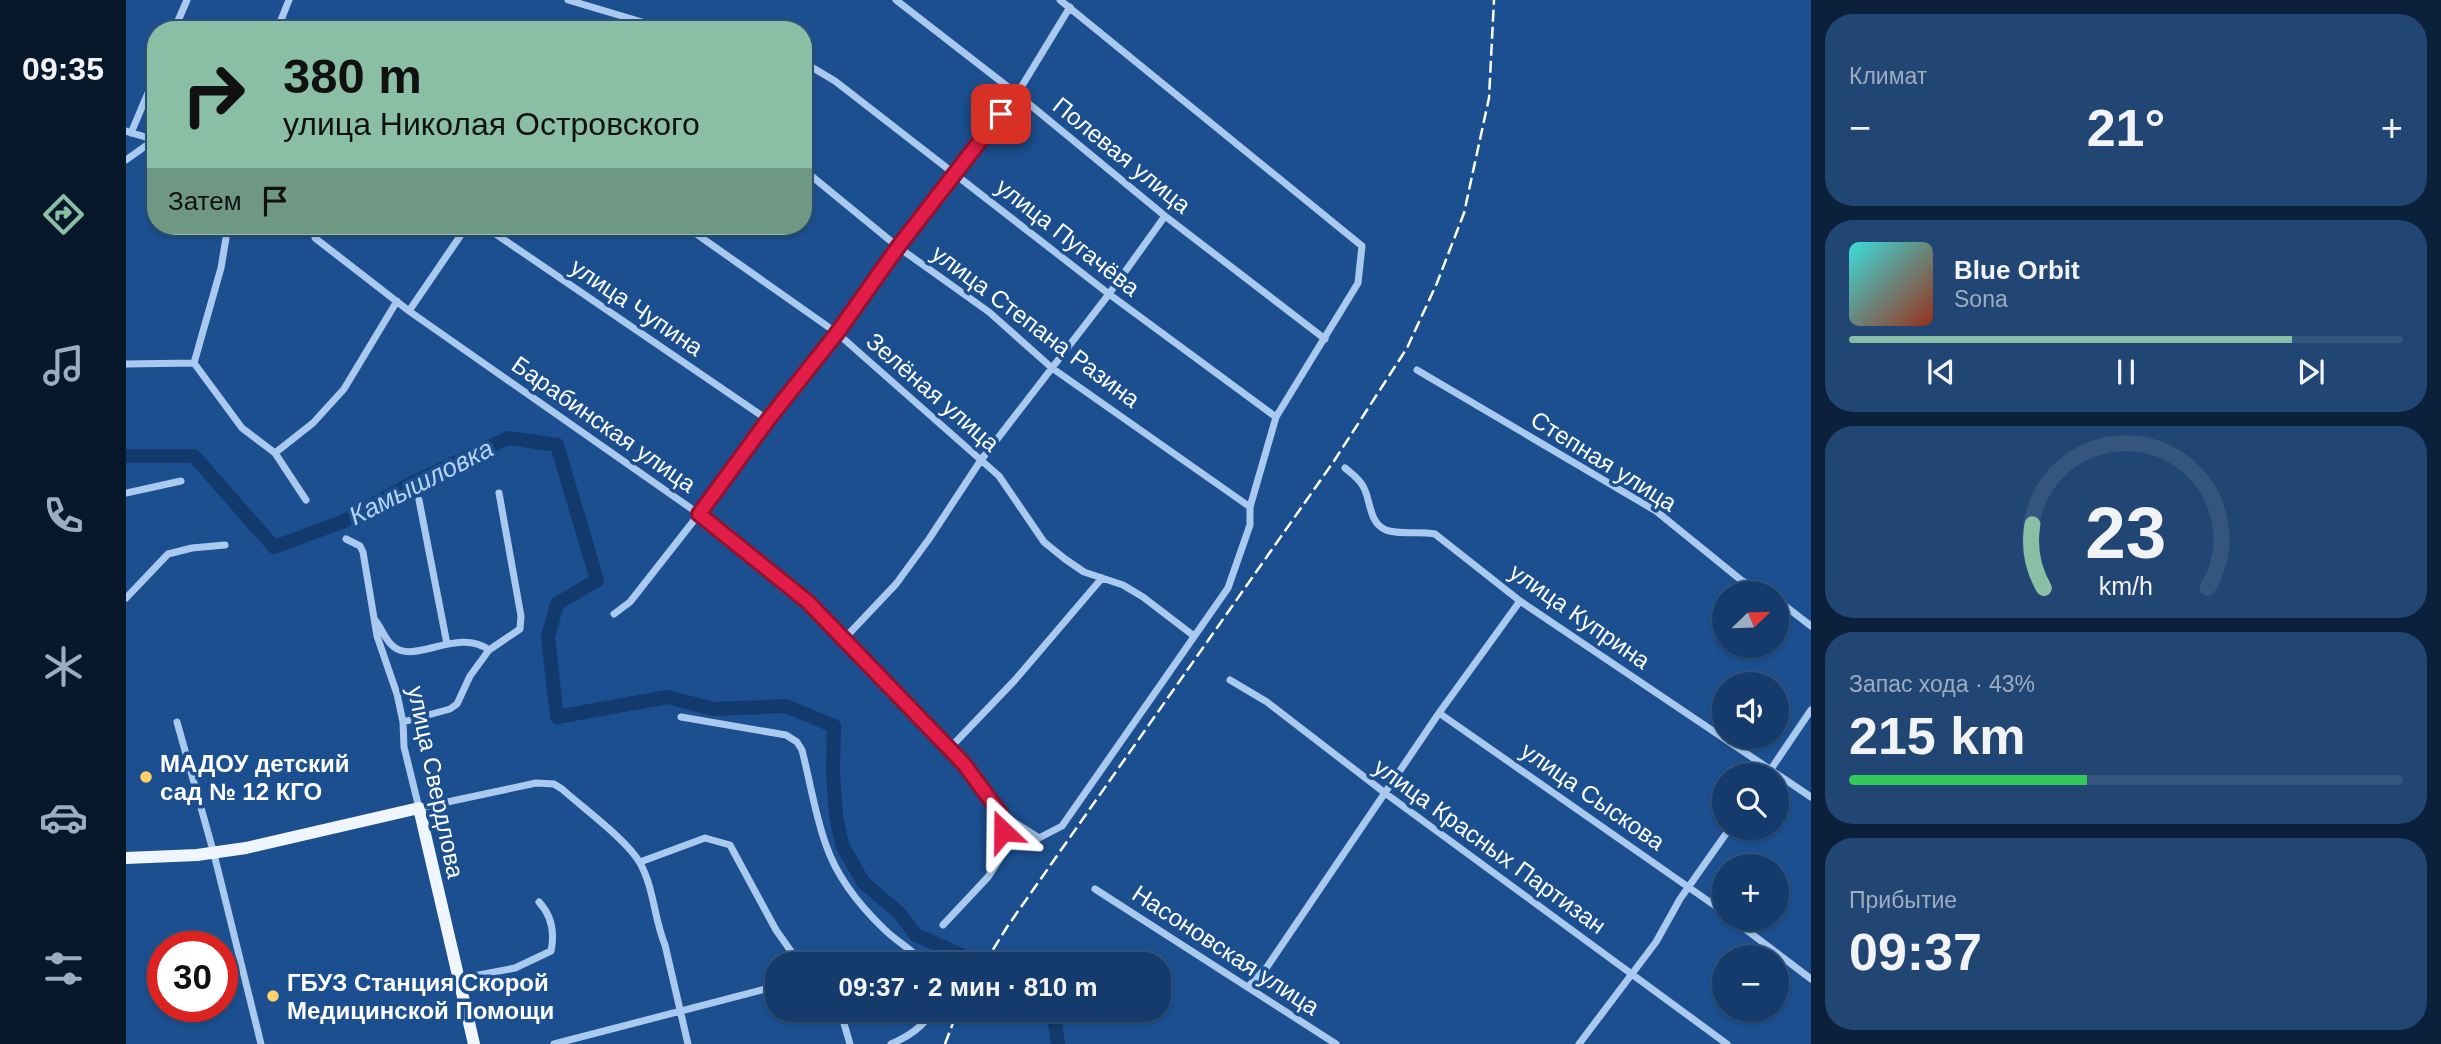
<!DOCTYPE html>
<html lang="ru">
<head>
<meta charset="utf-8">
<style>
  :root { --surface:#143b6b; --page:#214673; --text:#f1f3f6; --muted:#9dadc1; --line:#33557e; --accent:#8abfa5 }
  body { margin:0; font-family:Arial,sans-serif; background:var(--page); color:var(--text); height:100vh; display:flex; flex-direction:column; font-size:26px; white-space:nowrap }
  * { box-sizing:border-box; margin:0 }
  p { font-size:23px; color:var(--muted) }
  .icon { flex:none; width:38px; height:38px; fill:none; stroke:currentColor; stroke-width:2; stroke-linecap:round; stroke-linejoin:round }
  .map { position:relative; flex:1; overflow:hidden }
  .panel { display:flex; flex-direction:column; gap:14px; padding:14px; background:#0b203b; width:630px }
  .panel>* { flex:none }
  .guide { position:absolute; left:21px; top:21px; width:665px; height:214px; border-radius:28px; box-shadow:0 2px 5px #0004,0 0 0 2px var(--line); background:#8abfa5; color:#111; overflow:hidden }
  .needle { width:46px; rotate:67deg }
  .tools { position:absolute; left:1586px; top:581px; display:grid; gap:14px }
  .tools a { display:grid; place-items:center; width:77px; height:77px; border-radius:50%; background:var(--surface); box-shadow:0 2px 5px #0004,0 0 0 2px var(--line); font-size:35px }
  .speed { position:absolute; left:21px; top:931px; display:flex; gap:14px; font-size:35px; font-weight:700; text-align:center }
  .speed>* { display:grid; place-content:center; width:91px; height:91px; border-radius:50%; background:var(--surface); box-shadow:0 2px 5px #0004,0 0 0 2px var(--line); line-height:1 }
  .speed .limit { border:10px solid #d22; background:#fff; color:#111 }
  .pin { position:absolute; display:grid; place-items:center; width:60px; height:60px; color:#fff; margin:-30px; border-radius:14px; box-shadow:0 4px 10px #0006 }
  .me { position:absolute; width:77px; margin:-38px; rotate:337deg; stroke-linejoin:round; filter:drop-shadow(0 0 5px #0008) }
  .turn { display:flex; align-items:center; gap:24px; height:147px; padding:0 21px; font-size:32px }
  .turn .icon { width:91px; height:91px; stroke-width:2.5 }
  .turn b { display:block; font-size:49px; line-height:60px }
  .then { display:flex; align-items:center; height:66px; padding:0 21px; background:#0003; gap:14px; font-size:26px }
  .big { font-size:52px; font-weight:700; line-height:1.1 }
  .panel .card { flex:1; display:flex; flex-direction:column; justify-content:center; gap:10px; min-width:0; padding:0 24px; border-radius:28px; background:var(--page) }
  .panel .dial { align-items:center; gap:0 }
  .dial svg { height:182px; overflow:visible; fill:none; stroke:var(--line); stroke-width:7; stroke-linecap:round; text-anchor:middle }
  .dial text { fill:var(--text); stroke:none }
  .song { display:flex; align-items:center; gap:21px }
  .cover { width:84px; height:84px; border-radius:10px; background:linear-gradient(135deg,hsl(180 70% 55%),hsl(10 70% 35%)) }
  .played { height:7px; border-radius:4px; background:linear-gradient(90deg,var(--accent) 80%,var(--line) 80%) }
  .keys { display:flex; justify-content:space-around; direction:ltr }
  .heat { display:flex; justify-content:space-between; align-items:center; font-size:38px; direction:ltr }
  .charge { height:10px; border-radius:5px; background:linear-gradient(90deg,#34c759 43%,var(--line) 0) }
  .trip { position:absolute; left:639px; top:952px; width:406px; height:70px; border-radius:28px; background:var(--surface); box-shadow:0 2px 5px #0004,0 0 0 2px var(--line); font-weight:700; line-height:70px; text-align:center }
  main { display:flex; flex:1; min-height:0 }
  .dock { display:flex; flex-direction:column; width:126px; justify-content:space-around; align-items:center; background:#08182b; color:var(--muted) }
  .dock .icon { width:49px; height:49px }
  .dock .on { color:var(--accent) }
  .dock b { font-size:32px; color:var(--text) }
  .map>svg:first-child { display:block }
</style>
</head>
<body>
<main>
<nav class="dock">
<b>09:35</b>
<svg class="icon on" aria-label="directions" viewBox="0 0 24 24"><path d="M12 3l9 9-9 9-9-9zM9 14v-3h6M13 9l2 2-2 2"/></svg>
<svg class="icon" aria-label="music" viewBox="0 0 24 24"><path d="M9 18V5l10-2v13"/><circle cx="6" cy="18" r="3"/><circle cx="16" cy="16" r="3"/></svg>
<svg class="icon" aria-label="phone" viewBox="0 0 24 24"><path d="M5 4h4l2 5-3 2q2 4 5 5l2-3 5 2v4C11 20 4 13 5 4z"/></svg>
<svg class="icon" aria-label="climate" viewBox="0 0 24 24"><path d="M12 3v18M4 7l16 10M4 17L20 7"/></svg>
<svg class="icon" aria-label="car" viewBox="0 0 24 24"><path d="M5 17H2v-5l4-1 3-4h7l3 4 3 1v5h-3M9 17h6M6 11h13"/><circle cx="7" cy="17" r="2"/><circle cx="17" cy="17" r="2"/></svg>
<svg class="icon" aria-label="filters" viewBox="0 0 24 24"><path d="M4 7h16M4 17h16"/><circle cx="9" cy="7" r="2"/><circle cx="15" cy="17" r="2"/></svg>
</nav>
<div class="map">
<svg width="1685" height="1044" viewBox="0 0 1685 1044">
  <rect width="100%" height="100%" fill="#1b4f8f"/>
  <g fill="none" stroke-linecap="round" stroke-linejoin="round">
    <path stroke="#123a6d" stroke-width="14" d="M0 456H68L148 547 216 522 288 482 382 438 431 445 471 580 431 604 422 637 431 717 541 697 588 709 660 706 708 726 707 772 710 815 716 845 737 882 774 914 790 935 837 956
      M927 1010 932 1044"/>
    <path stroke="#a9c9ee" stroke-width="7" d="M442 0 516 22 528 30
      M770 0 891 94 1039 216 1199 339
      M48 30 61 0
      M151 30 163 0
      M677 62 709 81 983 294 1150 417
      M0 131 29 140
      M5 133 30 74
      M0 160 28 140
      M677 169 772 247 863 312 926 368 1124 507
      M189 226V238L283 311 573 514 682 602 838 764 874 813 880 849 862 877 817 925
      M358 226 642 420
      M559 226 711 333 873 476 918 542 939 559 958 572 997 585 1017 597 1068 636
      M283 311 341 226
      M68 363 116 428 149 453 180 500
      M0 364 68 363 95 268 102 226
      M1291 370 1530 511 1615 580 1639 593
      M149 453 187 423 218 389 271 301
      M1219 468C1226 474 1234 479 1238 488 1245 502 1243 523 1260 530 1271 535 1296 531 1309 534L1394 601 1685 797
      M0 493 55 481
      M293 500 321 644
      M220 539 234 546 237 552 251 636 271 694 277 722 278 747 293 808 410 783 428 784 436 789C457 808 501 840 514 863 528 888 528 919 539 945L562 1044
      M0 598 42 554 66 548 99 545
      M1650 599 1685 626
      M488 614 504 602 573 514 642 420 711 333 772 247 891 94 944 7
      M249 620C256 628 259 641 268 647 290 664 332 627 363 650
      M717 640 770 584 803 539 855 460 983 294 1039 216
      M1104 680 1141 702 1259 793 1601 1044
      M1313 713 1598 912
      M555 717 660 735 671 742 676 750C684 781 689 815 700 845 711 877 734 906 758 929 771 942 786 949 799 964
      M51 722 88 854 135 1044
      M277 722 324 709 331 704 344 676 363 650 394 629 395 616 373 493
      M823 749 889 680 976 578
      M1641 775 1685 710
      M874 813 913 838 936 826 1102 588 1124 525V507L1150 417 1232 283 1236 246 934 0
      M514 862 579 838 604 845 650 930 674 964
      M969 889 1210 1044
      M1606 919 1685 979
      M332 979 389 968 425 951C429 932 426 916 413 902
      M1123 986 1141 967 1313 713 1394 601
      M714 1010 724 1044
      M428 1044 651 986
      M765 1044C784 1036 796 1027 808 1010
      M1453 1044 1530 942 1554 899 1604 828"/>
    <path stroke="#f0f6ff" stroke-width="12" d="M0 858 71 855 120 848 293 808 348 1044"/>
    <path stroke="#fff" stroke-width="2.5" stroke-dasharray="12 5" stroke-linecap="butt" d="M858 964 881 927 1208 461 1281 348 1311 283 1338 213 1363 98 1368 0
      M819 1044 832 1010"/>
  </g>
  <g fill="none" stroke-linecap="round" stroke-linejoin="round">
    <g stroke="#92132f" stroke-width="18">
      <path id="route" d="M875 114 772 247 711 333 642 420 573 514 682 602 838 764 874 813 877 831"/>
    </g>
    <use href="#route" stroke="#e11d48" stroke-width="12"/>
  </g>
  <g fill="#ffd166" stroke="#1b4f8f" stroke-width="2.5">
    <circle cx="20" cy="777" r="7"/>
    <circle cx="147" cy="996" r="7"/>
  </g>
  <g text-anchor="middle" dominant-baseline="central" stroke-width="7" stroke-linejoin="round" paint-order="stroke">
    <g font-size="24" fill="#fff" stroke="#1b4f8f">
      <text transform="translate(996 155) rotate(39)">Полевая улица</text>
      <text transform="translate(942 237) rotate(38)">улица Пугачёва</text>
      <text transform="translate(511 307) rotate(34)">улица Чупина</text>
      <text transform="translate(910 326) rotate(37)">улица Степана Разина</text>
      <text transform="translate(807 392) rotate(41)">Зелёная улица</text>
      <text transform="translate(478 424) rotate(35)">Барабинская улица</text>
      <text transform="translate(1478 461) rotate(32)">Степная улица</text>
      <text transform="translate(1454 616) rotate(35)">улица Куприна</text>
      <text transform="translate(310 782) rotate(78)">улица Свердлова</text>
      <text transform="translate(1467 796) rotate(35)">улица Сыскова</text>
      <text transform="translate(1364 846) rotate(36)">улица Красных Партизан</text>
      <text transform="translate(1100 950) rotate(33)">Насоновская улица</text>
    </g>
    <g font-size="24" font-weight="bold" fill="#fff" stroke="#1b4f8f" text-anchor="start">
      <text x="34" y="763">МАДОУ детский<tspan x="34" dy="28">сад № 12 КГО</tspan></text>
      <text x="161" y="982">ГБУЗ Станция Скорой<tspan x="161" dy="28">Медицинской Помощи</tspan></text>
    </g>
    <g font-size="26" font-style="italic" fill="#b5d3f5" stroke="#1b4f8f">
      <text transform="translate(295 482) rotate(-27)">Камышловка</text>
    </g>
  </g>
</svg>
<div class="tools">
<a><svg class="needle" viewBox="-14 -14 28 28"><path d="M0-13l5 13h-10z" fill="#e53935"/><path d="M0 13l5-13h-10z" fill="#9dadc1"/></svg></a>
<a><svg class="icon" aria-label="sound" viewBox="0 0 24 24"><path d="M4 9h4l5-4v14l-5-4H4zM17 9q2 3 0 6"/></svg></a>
<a><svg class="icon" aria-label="search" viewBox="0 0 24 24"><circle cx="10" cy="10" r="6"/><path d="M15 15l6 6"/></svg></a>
<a>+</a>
<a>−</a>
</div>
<div class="speed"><div class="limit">30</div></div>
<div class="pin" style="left:875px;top:114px;background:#d93025"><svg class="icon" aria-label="arrive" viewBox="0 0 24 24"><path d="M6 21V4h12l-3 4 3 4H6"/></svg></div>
<svg class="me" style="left:877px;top:831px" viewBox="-20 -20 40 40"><path d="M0-17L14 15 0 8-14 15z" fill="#e11d48" stroke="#fff" stroke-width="4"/></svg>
<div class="trip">09:37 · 2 мин · 810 m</div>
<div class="guide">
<div class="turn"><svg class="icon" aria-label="right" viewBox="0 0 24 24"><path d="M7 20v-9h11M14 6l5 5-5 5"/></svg><div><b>380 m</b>улица Николая Островского</div></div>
<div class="then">Затем<svg class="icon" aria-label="arrive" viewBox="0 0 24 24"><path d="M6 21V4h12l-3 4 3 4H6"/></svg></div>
</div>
</div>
<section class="panel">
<div class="card"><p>Климат</p>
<div class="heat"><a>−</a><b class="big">21°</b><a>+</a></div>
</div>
<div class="card">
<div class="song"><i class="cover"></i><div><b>Blue Orbit</b><p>Sona</p></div></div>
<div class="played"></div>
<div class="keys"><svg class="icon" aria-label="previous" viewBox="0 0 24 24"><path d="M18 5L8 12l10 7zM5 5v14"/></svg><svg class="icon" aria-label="pause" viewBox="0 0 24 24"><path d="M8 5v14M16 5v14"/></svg><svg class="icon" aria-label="next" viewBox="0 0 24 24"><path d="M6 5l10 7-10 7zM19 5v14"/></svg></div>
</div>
<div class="card dial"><svg viewBox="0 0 100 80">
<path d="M14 69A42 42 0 1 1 86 69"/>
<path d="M14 69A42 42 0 0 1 9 41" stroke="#8abfa5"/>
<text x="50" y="56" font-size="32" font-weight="700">23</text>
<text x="50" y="72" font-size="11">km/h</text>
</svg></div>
<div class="card"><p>Запас хода · 43%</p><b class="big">215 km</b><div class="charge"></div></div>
<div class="card"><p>Прибытие</p><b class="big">09:37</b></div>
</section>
</main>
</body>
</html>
